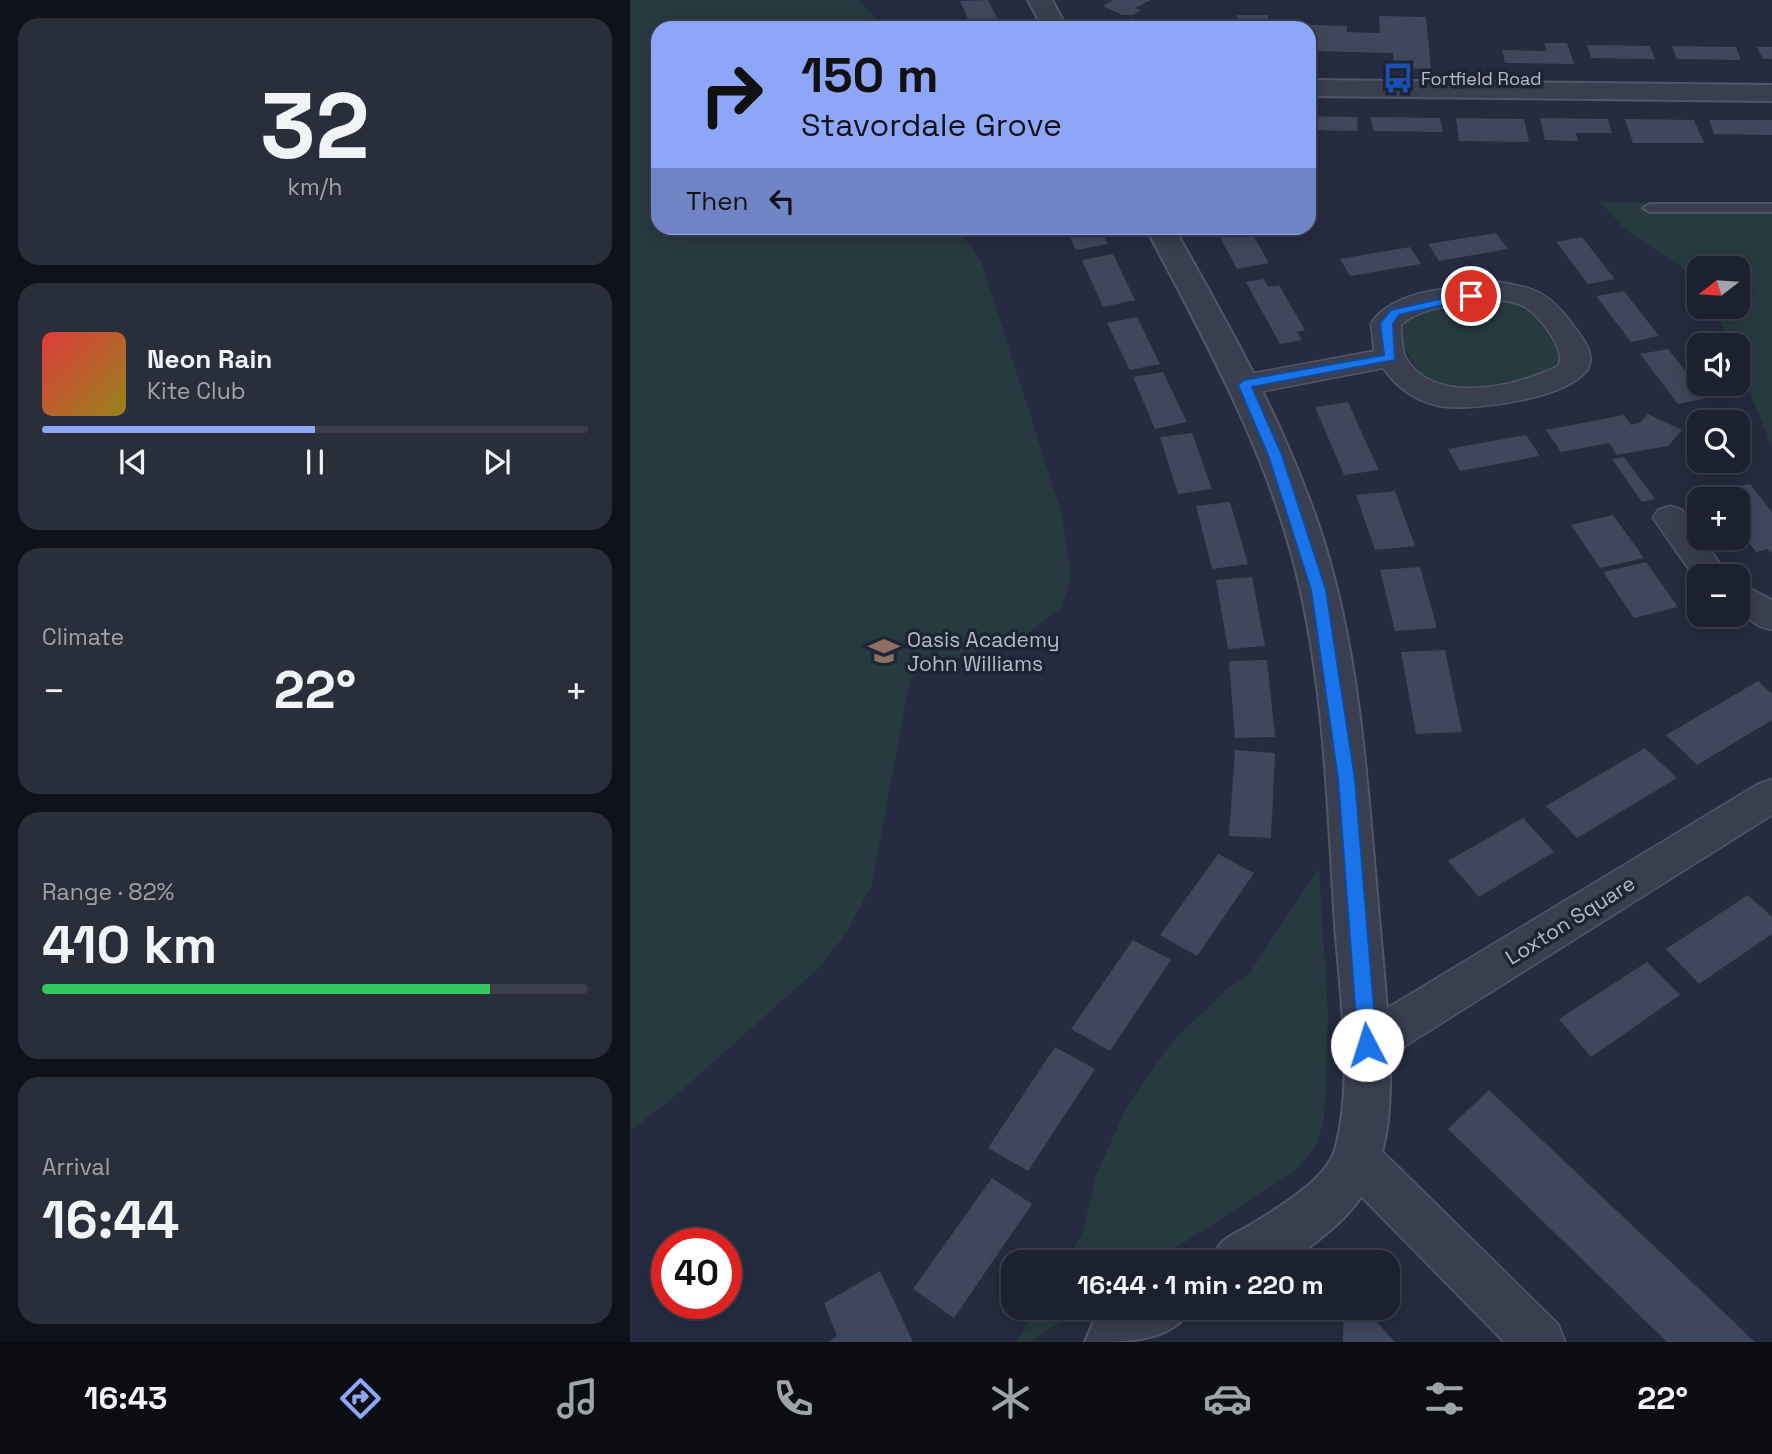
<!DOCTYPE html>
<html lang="en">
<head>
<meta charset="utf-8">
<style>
  :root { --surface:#1c212f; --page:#292e3b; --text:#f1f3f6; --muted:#a0a3aa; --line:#3a3e4b; --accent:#8da6f8 }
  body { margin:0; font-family:"Space Grotesk",sans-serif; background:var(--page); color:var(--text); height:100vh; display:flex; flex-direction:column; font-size:26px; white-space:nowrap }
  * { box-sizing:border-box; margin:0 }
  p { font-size:23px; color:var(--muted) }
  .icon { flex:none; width:38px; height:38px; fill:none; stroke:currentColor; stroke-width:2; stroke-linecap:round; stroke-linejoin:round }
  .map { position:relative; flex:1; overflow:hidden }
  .drawer { display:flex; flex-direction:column; gap:18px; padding:18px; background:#0f121a; width:630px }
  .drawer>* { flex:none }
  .banner { position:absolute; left:21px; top:21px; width:665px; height:214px; border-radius:21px; box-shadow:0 4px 18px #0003,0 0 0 2px var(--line); background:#8da6f8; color:#111; overflow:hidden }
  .needle { width:46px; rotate:253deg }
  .fabs { position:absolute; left:1057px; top:256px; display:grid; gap:14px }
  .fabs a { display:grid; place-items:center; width:63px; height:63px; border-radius:14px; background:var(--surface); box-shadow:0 4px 18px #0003,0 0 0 2px var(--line); font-size:35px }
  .speed { position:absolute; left:21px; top:1228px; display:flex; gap:14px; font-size:35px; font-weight:700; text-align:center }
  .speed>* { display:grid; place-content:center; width:91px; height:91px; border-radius:50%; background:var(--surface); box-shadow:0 4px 18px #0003,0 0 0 2px var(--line); line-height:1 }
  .speed .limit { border:10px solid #d22; background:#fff; color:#111 }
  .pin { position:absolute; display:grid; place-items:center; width:60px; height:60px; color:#fff; margin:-30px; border:4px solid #fff; border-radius:50%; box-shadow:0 2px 7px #0007 }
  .me { position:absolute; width:77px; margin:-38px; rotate:355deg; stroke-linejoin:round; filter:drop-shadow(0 0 5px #0008) }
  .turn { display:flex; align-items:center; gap:24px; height:147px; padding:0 35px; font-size:32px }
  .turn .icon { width:91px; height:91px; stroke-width:2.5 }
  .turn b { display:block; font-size:49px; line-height:60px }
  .then { display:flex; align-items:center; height:66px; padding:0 35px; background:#0003; gap:14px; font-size:26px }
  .big { font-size:52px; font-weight:600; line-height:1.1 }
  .drawer .tile { flex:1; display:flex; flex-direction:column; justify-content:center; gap:10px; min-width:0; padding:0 24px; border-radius:21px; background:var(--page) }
  .drawer .dial { align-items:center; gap:0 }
  .dial b { font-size:91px; line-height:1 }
  .song { display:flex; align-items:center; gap:21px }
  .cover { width:84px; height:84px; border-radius:10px; background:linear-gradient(135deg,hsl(0 70% 55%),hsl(50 70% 35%)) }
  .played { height:7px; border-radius:4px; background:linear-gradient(90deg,var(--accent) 50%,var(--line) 50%) }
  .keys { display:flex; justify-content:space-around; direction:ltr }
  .heat { display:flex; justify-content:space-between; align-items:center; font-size:38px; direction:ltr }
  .charge { height:10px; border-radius:5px; background:linear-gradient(90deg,#34c759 82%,var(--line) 0) }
  .trip { position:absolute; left:371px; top:1250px; width:399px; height:70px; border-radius:21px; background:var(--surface); box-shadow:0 4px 18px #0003,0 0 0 2px var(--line); font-weight:600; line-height:70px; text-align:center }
  .tab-bar { display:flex; height:112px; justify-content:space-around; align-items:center; background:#0b0d13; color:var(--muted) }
  .tab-bar .icon { width:49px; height:49px }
  .tab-bar .current { color:var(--accent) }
  .tab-bar b { font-size:32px; color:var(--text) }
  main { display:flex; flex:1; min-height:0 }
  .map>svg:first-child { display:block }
</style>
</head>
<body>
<main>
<section class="drawer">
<div class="tile dial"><b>32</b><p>km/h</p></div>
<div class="tile">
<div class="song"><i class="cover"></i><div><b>Neon Rain</b><p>Kite Club</p></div></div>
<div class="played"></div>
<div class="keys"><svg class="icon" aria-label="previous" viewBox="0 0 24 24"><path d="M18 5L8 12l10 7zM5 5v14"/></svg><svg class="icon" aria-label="pause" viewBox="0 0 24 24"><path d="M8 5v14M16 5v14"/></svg><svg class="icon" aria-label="next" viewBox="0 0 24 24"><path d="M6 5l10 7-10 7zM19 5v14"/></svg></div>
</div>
<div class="tile"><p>Climate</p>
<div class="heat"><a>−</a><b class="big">22°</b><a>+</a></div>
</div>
<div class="tile"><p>Range · 82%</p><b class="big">410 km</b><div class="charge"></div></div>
<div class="tile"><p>Arrival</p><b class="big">16:44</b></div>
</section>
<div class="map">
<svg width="1142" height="1342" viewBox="0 0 1142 1342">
  <rect width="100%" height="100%" fill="#252c3f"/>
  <path fill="#273a40" d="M0 0H228L254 28H28V228H309L329 232 342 246 353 267 432 515 441 578 431 608 389 640 298 666 280 679 242 884 218 930 191 966 45 1096 0 1131Z
    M970 202 1142 203V447L1108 364V345H1100L1084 306H1108V268H1069V279L997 231Z
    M865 298C874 300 885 300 893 303 908 308 930 336 931 351 932 362 925 368 918 374L835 390 798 382C782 358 752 332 788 313Z
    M689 868 698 1012 694 1120 685 1148 665 1171 524 1262H435L452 1234 467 1173 499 1103 543 1041 596 990 619 974Z
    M407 1307H454L400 1342H387Z"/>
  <path fill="#3f475c" d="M358 0 372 28H342L330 1Z
    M483 0H521L505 8 511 10 503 15H492L473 6Z
    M607 15H638V28H606Z
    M749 16 796 17 801 69 764 68 763 53 679 51 681 25 717 26V32L750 33Z
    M503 18 509 27 467 28 465 24Z
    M914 43H937L944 64 875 63 872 50 917 51Z
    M957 45 1020 46 1025 59 961 58Z
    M1042 46 1106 47 1111 60 1047 59Z
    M1127 47H1142V59H1133Z
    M679 116 727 117 728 131 679 130Z
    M741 117 810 118 813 132 743 131Z
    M826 118 894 119 899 142 829 141Z
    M910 118 978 119 982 133H946L948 141 915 140Z
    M995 119 1064 120 1074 143H1003Z
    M1079 120H1142V135L1084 134Z
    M436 228H470L478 244 446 250Z
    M585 228H619L639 263 607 269Z
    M866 233 878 249 809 261 798 244Z
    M952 237 969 259 985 279 958 284 926 242Z
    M780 247 791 264 720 276 710 259Z
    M483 254 505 300 473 307 452 260Z
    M634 279 638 287 649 285 675 330 667 332 672 340 650 344 616 282Z
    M994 291 1011 313 1029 336 1001 342 966 296Z
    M507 317 530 364 500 370 477 323Z
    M1038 349 1057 373 1077 398 1048 404 1010 354Z
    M533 372 557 422 525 429 503 377Z
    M718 402 735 440 749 470 714 475 685 407Z
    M1018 414 1052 430 1038 446 987 455 979 443 931 452 916 430 994 415 1001 425 1009 423Z
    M562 433 582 489 548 494 530 437Z
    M896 435 910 456 830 471 818 449Z
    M994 457 1025 499 1012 502 982 459Z
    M1120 484 1142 512V554L1138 549 1126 552 1108 528V499H1085L1081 492Z
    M765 491 785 546 745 550 726 495Z
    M600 502 618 564 582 569 566 506Z
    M983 515 1014 558 970 568 941 525Z
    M1016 562 1048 607 1004 618 973 572Z
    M790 567 807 628 765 631 750 570Z
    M622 577 635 646 598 649 586 580Z
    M815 650 832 732 786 734 771 652Z
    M637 660 645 737 605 738 599 661Z
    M1128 681 1142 694V720L1067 765 1036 735Z
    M1015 748 1047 778 947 838 916 806Z
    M605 750 645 753 641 838 599 836Z
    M893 818 924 852 849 897 818 861Z
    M588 854 624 873 567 956 530 935Z
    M1118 895 1142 917V934L1069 984 1036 949Z
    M503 940 541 960 480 1051 441 1029Z
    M1017 962 1050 995 961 1057 929 1019Z
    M425 1047 465 1069 398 1171 358 1148Z
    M859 1090 1025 1247 1125 1342H1037L818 1129Z
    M362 1178 402 1204 324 1318 283 1289Z
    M250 1271 283 1342H199L207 1336 194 1303Z
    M714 1307H733L765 1342H713Z"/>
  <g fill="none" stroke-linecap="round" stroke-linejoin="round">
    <g stroke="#515767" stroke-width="4">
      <path id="service" d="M1142 204V212H1020L1013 208 1020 204Z"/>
    </g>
    <g stroke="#515767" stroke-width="3">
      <path id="minor" d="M868 282C906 287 920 294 943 325 950 335 963 350 960 363 953 398 838 412 809 406 785 401 766 387 753 368L614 395 603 392 599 385 603 378 614 375 744 351 741 323C766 287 829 288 868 282ZM868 300C877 301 886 302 895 307 909 316 937 349 928 366 887 386 805 407 776 358 771 349 772 336 771 325 796 303 837 305 868 300Z
        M1040 506 1052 510 1099 576H1069V584L1023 518 1028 510Z
        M1108 582 1142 600V630L1129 626 1108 612Z
        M1142 779V815L753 1060 737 1066 721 1060 715 1045 721 1030 1128 784Z
        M727 1136 744 1143 928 1324 935 1342H874L710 1175 704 1159 710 1143Z"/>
    </g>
    <g stroke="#515767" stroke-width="4">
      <path id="tertiary" d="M398 0H422L437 28H413Z
        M679 80 1142 85V101L679 96Z
        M516 228H544C601 329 659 431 694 542 726 645 735 753 744 860 749 920 755 979 759 1039 762 1117 762 1181 697 1233 685 1243 671 1255 657 1261 642 1267 600 1262 582 1262 584 1257 586 1251 589 1246 594 1238 608 1232 617 1227 643 1211 696 1181 705 1150 724 1082 710 994 705 924 698 813 695 701 671 592 643 462 577 344 516 228Z
        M488 1307H562C543 1342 498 1342 455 1342L463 1323Z"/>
    </g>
    <use href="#service" fill="#393f4f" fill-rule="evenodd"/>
    <use href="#minor" fill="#393f4f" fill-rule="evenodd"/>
    <use href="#tertiary" fill="#393f4f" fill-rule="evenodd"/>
  </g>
  <path fill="#1a73e8" stroke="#114b97" stroke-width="2" d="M841 292 847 296 845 298 769 315 763 324 765 360 622 387 652 455 696 590 725 779 747 1045 744 1051 737 1054 731 1051 728 1045 708 779 681 590 638 455 608 385 614 380 754 355 750 323 761 310Z"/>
  <defs>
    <g id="bus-bare" transform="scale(2.415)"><path d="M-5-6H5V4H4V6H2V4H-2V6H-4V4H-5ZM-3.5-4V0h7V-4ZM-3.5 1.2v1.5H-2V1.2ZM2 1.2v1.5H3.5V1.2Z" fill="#1a4fb4" stroke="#1e2434" stroke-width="2.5" paint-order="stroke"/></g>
    <g id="school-bare" transform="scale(2.415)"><path d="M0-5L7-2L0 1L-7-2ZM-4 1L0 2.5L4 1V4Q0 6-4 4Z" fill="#8d6e63" stroke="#1e2434" stroke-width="2.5" paint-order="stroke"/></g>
  </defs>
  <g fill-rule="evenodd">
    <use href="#bus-bare" x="768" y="78"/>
    <use href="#school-bare" x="254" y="651"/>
  </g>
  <g text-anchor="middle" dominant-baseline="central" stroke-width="7" stroke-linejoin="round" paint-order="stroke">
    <g font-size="18" fill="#b5baca" stroke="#1e2434" text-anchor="start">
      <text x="791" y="78">Fortfield Road</text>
    </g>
    <g font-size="21" fill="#b5baca" stroke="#1e2434" text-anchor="start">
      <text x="277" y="639">Oasis Academy<tspan x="277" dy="24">John Williams</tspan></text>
    </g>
    <g font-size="21" fill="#b5baca" stroke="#1e2434">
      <text transform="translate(940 920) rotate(-32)">Loxton Square</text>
    </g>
  </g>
</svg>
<div class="fabs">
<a><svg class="needle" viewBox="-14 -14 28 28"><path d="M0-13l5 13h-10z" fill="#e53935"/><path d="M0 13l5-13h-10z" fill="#a0a3aa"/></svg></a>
<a><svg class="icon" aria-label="sound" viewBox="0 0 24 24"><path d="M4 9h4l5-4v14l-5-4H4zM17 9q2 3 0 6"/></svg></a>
<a><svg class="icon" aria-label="search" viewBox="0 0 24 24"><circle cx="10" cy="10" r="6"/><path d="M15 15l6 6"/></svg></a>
<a>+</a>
<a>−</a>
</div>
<div class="speed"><div class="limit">40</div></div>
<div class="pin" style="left:841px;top:296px;background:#d93025"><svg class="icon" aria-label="arrive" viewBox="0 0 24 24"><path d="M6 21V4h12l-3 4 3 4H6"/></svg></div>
<svg class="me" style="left:737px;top:1045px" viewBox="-20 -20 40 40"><circle r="19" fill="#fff"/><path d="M0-13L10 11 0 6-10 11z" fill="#1a73e8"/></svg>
<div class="trip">16:44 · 1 min · 220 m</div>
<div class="banner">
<div class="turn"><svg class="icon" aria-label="right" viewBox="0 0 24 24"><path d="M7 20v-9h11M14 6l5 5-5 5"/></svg><div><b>150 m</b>Stavordale Grove</div></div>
<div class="then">Then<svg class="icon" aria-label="left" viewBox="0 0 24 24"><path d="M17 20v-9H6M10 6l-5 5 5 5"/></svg></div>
</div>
</div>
</main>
<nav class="tab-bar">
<b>16:43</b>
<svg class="icon current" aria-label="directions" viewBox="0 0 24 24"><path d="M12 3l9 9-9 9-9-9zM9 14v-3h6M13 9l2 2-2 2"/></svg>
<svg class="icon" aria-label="music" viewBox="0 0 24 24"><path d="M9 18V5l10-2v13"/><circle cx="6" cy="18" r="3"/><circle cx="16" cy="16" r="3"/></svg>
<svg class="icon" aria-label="phone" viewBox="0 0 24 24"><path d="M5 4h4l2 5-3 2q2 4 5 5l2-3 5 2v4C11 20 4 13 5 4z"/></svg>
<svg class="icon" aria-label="climate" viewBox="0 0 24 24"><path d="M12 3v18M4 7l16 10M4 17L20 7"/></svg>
<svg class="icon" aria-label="car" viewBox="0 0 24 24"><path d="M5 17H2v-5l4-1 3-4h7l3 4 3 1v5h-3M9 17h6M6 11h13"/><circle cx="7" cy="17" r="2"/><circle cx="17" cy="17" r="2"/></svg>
<svg class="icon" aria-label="filters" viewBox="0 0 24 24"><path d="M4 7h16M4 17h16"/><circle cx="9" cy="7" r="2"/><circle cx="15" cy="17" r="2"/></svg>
<b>22°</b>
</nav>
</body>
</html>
